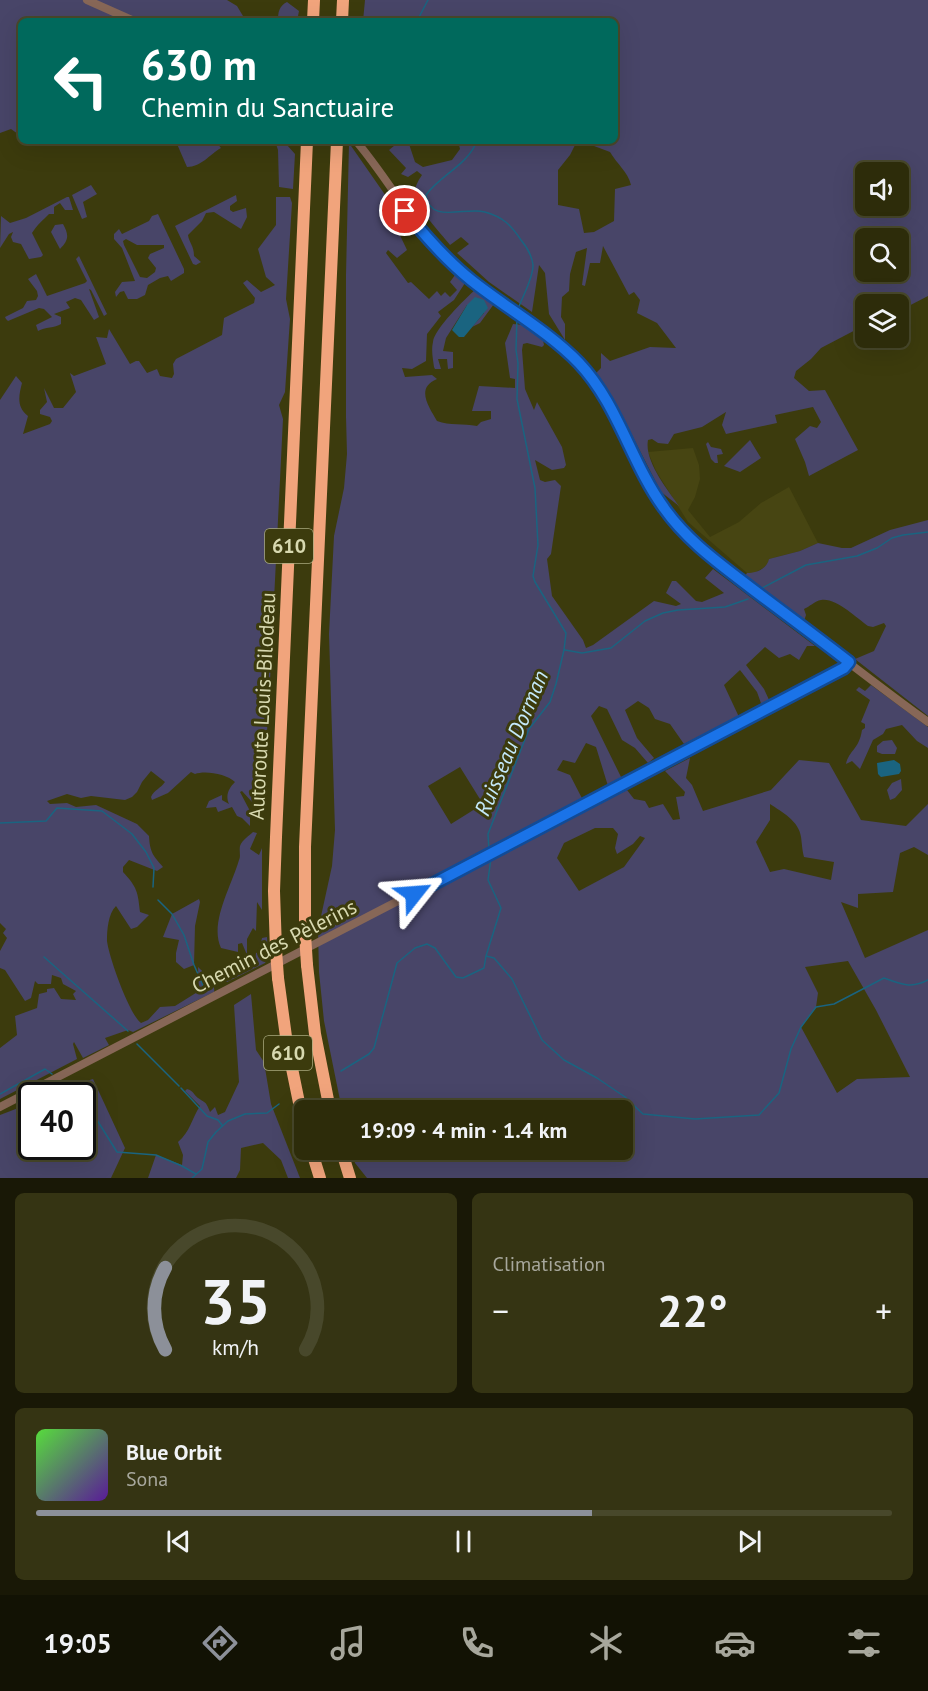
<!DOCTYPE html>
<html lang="fr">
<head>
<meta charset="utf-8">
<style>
  :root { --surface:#2d2c0a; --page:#353413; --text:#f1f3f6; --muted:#a7a79c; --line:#48482b; --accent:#8c9099 }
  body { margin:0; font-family:"PT Sans",sans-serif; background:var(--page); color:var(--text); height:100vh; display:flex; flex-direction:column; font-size:22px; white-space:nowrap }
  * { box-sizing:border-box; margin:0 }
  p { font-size:20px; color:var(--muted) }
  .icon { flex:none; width:33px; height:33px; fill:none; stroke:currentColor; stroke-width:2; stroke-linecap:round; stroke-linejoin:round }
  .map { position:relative; height:1178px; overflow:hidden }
  .panel { display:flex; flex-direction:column; gap:15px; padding:15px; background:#191806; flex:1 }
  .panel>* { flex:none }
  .banner { position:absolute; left:18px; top:18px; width:600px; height:126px; border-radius:9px; box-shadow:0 6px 24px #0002,0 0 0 2px var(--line); background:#00695c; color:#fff; overflow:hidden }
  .controls { position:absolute; left:855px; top:162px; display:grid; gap:12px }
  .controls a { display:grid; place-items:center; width:54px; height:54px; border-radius:9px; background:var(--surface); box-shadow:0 6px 24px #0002,0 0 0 2px var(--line); font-size:30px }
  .speed { position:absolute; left:18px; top:1082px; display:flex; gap:12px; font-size:30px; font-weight:700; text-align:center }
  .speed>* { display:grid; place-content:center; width:78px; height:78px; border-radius:50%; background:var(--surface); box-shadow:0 6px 24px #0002,0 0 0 2px var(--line); line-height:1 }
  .speed .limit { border:3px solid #111; border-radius:9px; background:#fff; color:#111 }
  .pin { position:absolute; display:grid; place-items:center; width:51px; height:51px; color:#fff; margin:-26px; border:3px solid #fff; border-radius:50%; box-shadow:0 2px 6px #0007 }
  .me { position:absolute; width:66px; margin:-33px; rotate:62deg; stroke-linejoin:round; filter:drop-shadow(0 0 4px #0008) }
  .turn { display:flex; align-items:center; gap:21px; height:126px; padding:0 24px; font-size:27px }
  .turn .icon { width:78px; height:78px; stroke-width:2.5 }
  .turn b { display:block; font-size:42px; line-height:51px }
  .big { font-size:45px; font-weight:800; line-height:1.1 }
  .panel .card { flex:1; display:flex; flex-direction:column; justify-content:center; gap:9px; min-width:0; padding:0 21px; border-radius:9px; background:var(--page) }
  .panel .dial { align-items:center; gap:0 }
  .dial svg { height:156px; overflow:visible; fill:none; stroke:var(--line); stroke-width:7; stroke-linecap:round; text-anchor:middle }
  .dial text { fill:var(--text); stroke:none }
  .song { display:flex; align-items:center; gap:18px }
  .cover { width:72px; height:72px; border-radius:9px; background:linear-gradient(135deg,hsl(110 70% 55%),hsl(270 70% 35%)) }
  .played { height:6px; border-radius:3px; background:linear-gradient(90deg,var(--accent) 65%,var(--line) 65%) }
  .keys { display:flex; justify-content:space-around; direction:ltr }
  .heat { display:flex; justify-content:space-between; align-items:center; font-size:33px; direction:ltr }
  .panel .tiles { flex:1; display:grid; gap:15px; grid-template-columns:1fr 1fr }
  .card:last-child { grid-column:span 2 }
  .trip { position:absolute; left:294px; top:1100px; width:339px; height:60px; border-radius:9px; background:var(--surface); box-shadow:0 6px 24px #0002,0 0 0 2px var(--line); font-weight:800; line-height:60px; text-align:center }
  .menu { display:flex; height:96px; justify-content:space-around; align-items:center; background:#121204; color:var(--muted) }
  .menu .icon { width:42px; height:42px }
  .menu .selected { color:var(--accent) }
  .menu b { font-size:27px; color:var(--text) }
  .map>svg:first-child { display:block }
</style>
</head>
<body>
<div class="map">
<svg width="928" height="1178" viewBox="0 0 928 1178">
  <rect width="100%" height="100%" fill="#3c3b0d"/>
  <path fill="#474512" d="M693 448 699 465 700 479 695 497 688 510 710 537 739 522 761 503 789 487 818 543 800 551 769 559 768 564 763 568 754 573H747L688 522 656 471 648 452Z"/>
  <path fill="#484568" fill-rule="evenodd" d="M0 0H227L237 6 246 21H21V141L18 134 11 129 0 133Z
    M365 0H928V296L899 311 898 304H866L865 325 821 348 811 359 796 371 794 378 809 391 825 390 858 450 809 476 805 462 795 439 810 426 817 428 821 422 813 407 775 415 777 423 726 434 722 425 726 412 702 427 674 434 668 444 658 443 652 439 648 440C644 461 668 490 679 506L661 492 617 406 596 373 601 368V353L610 361 650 347 676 348 657 323 637 313 640 300 634 292 629 295 603 246 600 263H590L585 286 582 285 587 248 576 252 570 274 569 291 562 297 561 317 565 324V340L549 314 545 273 539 265 532 312 489 282 457 253 469 244 461 237 450 245C441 233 416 208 415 193 415 186 418 181 422 175L417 171 408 177 401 174 406 168 389 150 400 141H412L409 144 415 162 423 167 452 160 460 149 458 141H577L570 155 558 170V205L579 209 584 233 594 232 614 221 615 189 631 185C628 172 617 164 610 152L594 146 593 141 605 143 608 141H615V21H363ZM866 172H898V206H866ZM866 238H898V272H866Z
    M287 2 299 11 297 21H278C278 12 279 6 287 2Z
    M183 141H215L221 148C209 155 201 167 187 167L177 144Z
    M275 141H287V145L295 154 293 189 279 187 278 150Z
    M349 143 404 222 397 229 407 250 397 258 388 250 386 253 408 283 411 282 429 299 437 291 441 296 445 292 450 297 457 290 450 282 455 275 465 283 454 300 438 312 441 316 427 334 426 361 412 369 402 368 405 377 432 375 437 379C415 388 429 407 437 421 450 426 463 423 477 426L481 422 491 419V411H472L479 386 515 388V379L510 378 505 343 513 324 523 325 543 340 544 345 542 347 527 343 523 344 522 350 525 389 534 410 537 402 562 447 566 465 564 468 552 470 535 460 540 480 545 482 555 480 561 486 551 554 547 559 552 596 583 640 586 648 593 645 654 601 676 606 681 604 666 593 672 581H676L696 601 702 602 724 593 705 578 713 569 815 646H807L799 660 790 654 779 658 765 647 746 665 764 689 770 702 762 706 757 692 740 670 724 685 739 717 684 744 670 724 655 719 649 708 638 701 625 710 637 738 654 758 648 763 635 748 622 740 607 709 599 706 591 716 622 779 608 786 596 747 586 743 575 763 563 760 557 770 570 775 588 810 627 790 634 799 645 801 649 808 663 804 673 820 680 819 676 797 684 796 685 792 665 771 690 758 686 778 692 785 703 811 771 790 799 760 829 763 861 820 906 826 928 804V855L914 847 900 853 893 892 858 894V908L841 902 865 958 928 930V1178H367L355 1163 352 1149H622V1110H342L324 1021 319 972 318 930 332 866 335 830 329 634 334 536 344 488 347 454 346 417V275ZM460 767 483 804 451 824 428 786ZM770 804C782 812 799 821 801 837 802 844 802 849 804 857L834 862 831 880 784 869 770 872 756 842 770 820ZM595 828H613L618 834 615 848 617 854 633 844 640 836 645 838 624 867 579 891 557 858 564 843ZM848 961 876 1010 910 1077 857 1079 837 1093 801 1027 816 1007 818 993 805 967Z
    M91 185 97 194 83 202 87 217 82 219 72 195Z
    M236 195 237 201 230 206V210L233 212 246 208 247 217 241 229 214 212 206 213 202 221 188 235C189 243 194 245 194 256L201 262 196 265 193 264 175 226Z
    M67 197H69L73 210H65L60 203 54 207V214H49C43 220 37 225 32 233L43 255 41 257 29 259 21 244 13 242 11 237 13 232 9 234 0 248 1 216 10 223 26 218Z
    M276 197H290L292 203 286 299 290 319 285 392 279 405 283 419 270 681 263 687 268 695 267 738 264 750 266 762 262 770 265 777 255 778 253 803 242 791 240 792 250 811V826L242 818 237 816 232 807 218 812 216 807 206 808 209 801 222 795V800L229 804C225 795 229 788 235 782 227 774 205 770 195 774L191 772 168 793 152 800 151 797C154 790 161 788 165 782L151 771 142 782 137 792 132 797 125 800 91 796 81 798 67 794 47 801 50 804 67 803 76 807 96 805 137 824 149 836C150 853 153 855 163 867L157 871 129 860 123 867V872C137 887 138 892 140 912L149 915 137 927 131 929 116 906C108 914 107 930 107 941 109 957 129 1014 141 1023L148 1020 160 1007 175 1006 199 991 198 967C205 974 216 982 214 992L133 1032 128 1030 105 1038 109 1045 83 1058 74 1042 73 1044 77 1059 0 1099V1048L17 1035 15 1016 37 1008 39 994 47 992V989L54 988 61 999 76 1000 73 994 76 991 63 984 61 978 52 975 51 984H38L35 981 31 998 25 1001 5 970 0 968V951L7 938 3 933 6 929 0 923V400L16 376 22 383C19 395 16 407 28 416L23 434 50 424 52 421 50 417 40 414V410L47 402 44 388 54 408H63L76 392 70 373 74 376 106 364 96 337 107 338 109 329 130 364 136 361H139L147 373 157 369 160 376 172 378 174 374 173 364 176 359 222 335 224 318 254 303 255 298 243 283 247 280 261 292 275 285 266 277 258 249 276 225Z
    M158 214 184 269V273L171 281 168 276 160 278 148 285 145 295 137 299H128L124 291 120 292 116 297 115 292 122 282 135 281 122 248 114 239V234L119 229 122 234 149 221 152 216ZM126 239 137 245H164V248L150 254 148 258 156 268 155 272 147 278 140 277 124 245 123 241Z
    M63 224C69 235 69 240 60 249L51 232 55 225Z
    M79 256 107 314 104 316 91 290 89 289 99 317 94 320 81 300 75 298 66 302 70 308 54 314 61 317V324C55 328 45 327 38 331L36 325 52 317 44 309 39 308 8 321 6 319 5 317 23 308 27 301 36 300 38 296 37 291 28 279 36 274 47 296 85 283 87 281 76 259Z
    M476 289 494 304 480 323 472 327 484 313 467 305 446 338 443 351 453 352V368L448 369 447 359H438L441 369H435L434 367C433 359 431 350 433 342 434 329 465 299 476 289Z
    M750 440 761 458 740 472 724 466Z
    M708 442 711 447 721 449 723 454 717 455 718 463H715L711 459 706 444Z
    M928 520V716L855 659 874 651 886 626 884 623 873 627 868 626C857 618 835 597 821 600 815 601 809 607 804 609L806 615 804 621 745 576 747 573C756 573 767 569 769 559L800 551 818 543 842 548H851L890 530Z
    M871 685 928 727V748L917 741 902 725 886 729 883 734 873 740 860 769 852 761 846 764C849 750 859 750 862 730L865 728V724L861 722 870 700 856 690 859 687 865 691Z
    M892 740 897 748 895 754H882L877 752V746L883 741Z
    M901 779 902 790 895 798 890 800 887 790 892 783Z
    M253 832 257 833 250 849 259 855 262 848V910L257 902 256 931 253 928 247 939V955L242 943 238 944V952L221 948C209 923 232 885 239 860 241 856 239 851 240 846 242 840 249 836 253 832Z
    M199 899 200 902 195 926 194 965 184 969 176 962V953L179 940 163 937 172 914Z
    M267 937 268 958 265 963 227 982 221 978 249 964V967L255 963 256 953 259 952 262 938Z
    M251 994 256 1050 264 1062 271 1104 300 1178H288L281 1160 263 1143 241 1148 240 1170 236 1178H148L156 1155 182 1165 183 1155 178 1142C190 1132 192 1118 200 1106L185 1091 187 1089C194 1091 193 1094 198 1098 205 1103 206 1101 210 1112L215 1107 218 1115 225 1112 239 1082 234 1005Z
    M93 1079 125 1148 111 1178H0V1115L21 1107 31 1099 32 1146H82V1095H42Z"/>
  <path fill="#1a6480" d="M475 297 484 300 488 308 464 337H459L452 330 467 305Z
    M894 760 900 764 901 771 899 774 881 777 878 774 877 763Z"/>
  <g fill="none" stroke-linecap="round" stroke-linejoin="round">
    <path stroke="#1a6480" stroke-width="1.5" d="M417 21 428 0
      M477 141C467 166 440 175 426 195 430 225 466 206 485 212 503 217 511 225 521 240 526 246 532 256 533 265 533 279 523 295 518 309
      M762 588 806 565 857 556 877 548 892 538 903 535 928 532
      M565 650 582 653 611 648 645 621 663 613 678 610 725 607 748 599
      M0 823 46 821 57 808 102 811 132 834 146 852 154 868 153 887
      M489 850 488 834 529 729 550 702 556 684 564 650 566 633 535 582 533 576 538 545 535 488 517 399 518 363 516 350 517 317
      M158 900 172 914 184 935 194 965 205 990
      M486 956 494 958 512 979 542 1040 564 1060 597 1078 625 1097 643 1114 695 1119 759 1115 779 1093 791 1049 801 1027 816 1007 834 1004 884 978C900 984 912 989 928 980
      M44 957 128 1031
      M137 1044 179 1086
      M341 1071 369 1054 374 1048 397 963 415 948 427 944 435 948 456 977 463 978 484 968 486 956 501 908 488 880 491 858
      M62 1082 82 1095
      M181 1088 207 1116 218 1120 222 1125
      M0 1094 45 1069 52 1074
      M82 1096 117 1152 156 1155 182 1166 196 1174
      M192 1178 202 1169 208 1142 216 1132 228 1121 245 1114 267 1113 279 1104"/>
    <path stroke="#876757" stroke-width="8" d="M87 0 134 21
      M356 141C391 182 413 228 454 266 494 302 546 326 582 367 622 411 635 473 672 519 699 551 736 575 769 601 822 642 874 683 928 722
      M0 1107 742 723 844 668 849 662"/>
    <path stroke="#f1a47c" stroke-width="12" d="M313 21 314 0
      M342 21 343 0
      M305 934V847L337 141
      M276 950 274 891 276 837 307 141
      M307 965 315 1034 330 1110
      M278 978 287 1044 304 1127
      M311 1149 320 1178
      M341 1149 350 1178"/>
    <path stroke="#f1a47c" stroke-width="12" d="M305 934 307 965
      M276 950 278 978"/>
  </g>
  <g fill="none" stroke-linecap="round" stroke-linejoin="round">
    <g stroke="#114b97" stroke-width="15">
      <path id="route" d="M405 211C425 236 446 260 471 280 506 308 548 331 579 363 618 404 631 463 664 508 687 541 720 564 751 588 784 613 817 637 849 662L844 668 414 894"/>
    </g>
    <use href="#route" stroke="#1a73e8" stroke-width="10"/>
  </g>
  <g text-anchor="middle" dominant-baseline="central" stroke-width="6" stroke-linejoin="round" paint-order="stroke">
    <g fill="#3c3b0d" stroke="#a9aa7f" stroke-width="1.5">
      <rect x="265" y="529" width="48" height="34" rx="4.5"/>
      <rect x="264" y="1036" width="48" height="34" rx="4.5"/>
    </g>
    <g font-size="20" font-weight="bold" fill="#d8d9b0">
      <text x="289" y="546">610</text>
      <text x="288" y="1053">610</text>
    </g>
    <g font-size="21" fill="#d8d9b0" stroke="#3c3b0d">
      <text transform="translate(262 706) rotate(-87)">Autoroute Louis-Bilodeau</text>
      <text transform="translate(274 946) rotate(-27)">Chemin des Pèlerins</text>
    </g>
    <g font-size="22" font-style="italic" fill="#c4e9fa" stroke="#3c3b0d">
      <text transform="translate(511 743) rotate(-67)">Ruisseau Dorman</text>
    </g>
  </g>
</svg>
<div class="controls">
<a><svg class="icon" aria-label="sound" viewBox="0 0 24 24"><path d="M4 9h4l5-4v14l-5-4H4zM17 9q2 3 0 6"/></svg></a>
<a><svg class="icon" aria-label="search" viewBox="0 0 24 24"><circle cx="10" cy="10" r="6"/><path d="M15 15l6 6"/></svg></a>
<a><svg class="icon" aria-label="layers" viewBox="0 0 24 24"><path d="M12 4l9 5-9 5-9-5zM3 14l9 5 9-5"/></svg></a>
</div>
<div class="speed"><div class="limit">40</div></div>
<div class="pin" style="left:405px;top:211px;background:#d93025"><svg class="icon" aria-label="arrive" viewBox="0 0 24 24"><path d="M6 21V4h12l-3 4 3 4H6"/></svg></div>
<svg class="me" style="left:414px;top:894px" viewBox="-20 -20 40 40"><path d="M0-17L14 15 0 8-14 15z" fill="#1a73e8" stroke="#fff" stroke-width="4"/></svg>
<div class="trip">19:09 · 4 min · 1.4 km</div>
<div class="banner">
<div class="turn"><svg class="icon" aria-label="left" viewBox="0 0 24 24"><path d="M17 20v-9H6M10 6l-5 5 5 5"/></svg><div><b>630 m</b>Chemin du Sanctuaire</div></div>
</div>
</div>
<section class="panel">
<div class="tiles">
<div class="card dial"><svg viewBox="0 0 100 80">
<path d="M14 69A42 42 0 1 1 86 69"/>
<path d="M14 69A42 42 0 0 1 14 27" stroke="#8c9099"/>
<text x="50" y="56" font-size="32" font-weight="700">35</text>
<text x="50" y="72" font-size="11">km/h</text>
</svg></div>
<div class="card"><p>Climatisation</p>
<div class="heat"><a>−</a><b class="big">22°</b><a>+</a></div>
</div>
<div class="card">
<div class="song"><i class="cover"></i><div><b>Blue Orbit</b><p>Sona</p></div></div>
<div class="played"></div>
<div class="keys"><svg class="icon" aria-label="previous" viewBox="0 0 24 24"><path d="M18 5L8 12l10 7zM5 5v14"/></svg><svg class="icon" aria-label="pause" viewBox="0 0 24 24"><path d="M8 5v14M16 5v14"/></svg><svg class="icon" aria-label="next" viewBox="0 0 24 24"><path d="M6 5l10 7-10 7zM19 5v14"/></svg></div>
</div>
</div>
</section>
<nav class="menu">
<b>19:05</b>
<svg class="icon selected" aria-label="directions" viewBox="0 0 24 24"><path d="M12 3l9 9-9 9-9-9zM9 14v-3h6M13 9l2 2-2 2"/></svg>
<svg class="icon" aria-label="music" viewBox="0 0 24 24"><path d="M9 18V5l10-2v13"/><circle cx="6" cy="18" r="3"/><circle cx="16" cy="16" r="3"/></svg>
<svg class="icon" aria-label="phone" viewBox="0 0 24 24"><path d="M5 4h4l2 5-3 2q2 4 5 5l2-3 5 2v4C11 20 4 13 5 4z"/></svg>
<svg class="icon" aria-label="climate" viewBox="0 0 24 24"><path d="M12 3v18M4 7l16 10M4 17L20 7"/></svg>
<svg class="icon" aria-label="car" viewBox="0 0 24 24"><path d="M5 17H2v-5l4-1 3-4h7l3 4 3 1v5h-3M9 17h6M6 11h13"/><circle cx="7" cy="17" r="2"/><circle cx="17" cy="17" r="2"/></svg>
<svg class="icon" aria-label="filters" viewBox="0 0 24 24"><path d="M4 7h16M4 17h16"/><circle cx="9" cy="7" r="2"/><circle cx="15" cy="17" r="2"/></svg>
</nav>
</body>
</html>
